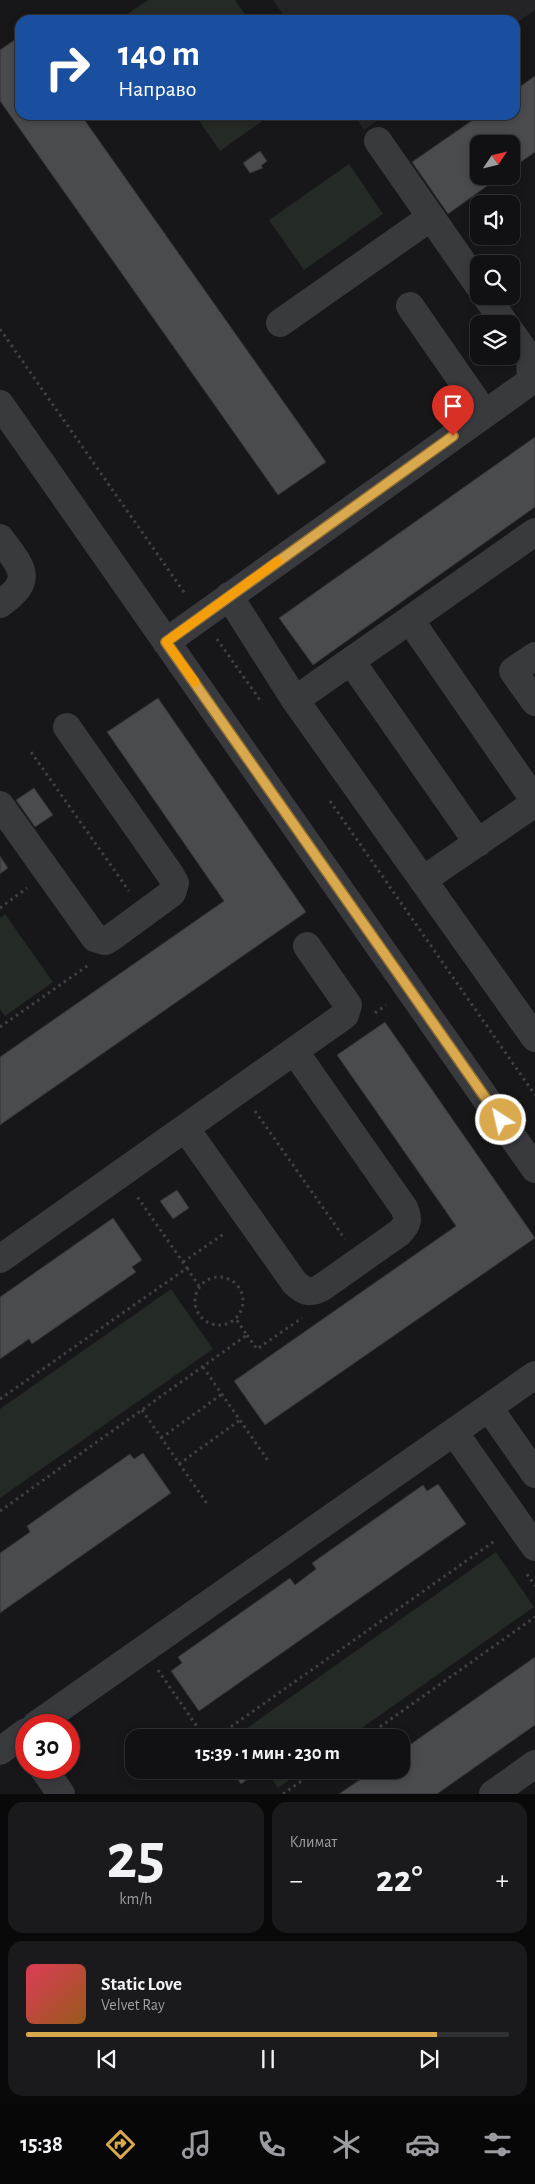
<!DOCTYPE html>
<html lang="ru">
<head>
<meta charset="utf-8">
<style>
  :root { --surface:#111113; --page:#1a1a1c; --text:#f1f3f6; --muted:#9c9da0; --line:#303133; --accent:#dba94d }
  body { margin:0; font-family:"Alegreya Sans",sans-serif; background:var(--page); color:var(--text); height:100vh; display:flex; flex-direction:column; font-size:19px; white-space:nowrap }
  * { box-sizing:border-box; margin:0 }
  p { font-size:16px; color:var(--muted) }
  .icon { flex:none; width:28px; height:28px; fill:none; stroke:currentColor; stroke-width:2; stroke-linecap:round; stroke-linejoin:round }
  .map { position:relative; height:1794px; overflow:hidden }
  .sheet { display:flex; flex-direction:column; gap:8px; padding:8px; background:#09090a; flex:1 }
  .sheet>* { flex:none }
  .banner { position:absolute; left:15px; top:15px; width:505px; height:105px; border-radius:15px; box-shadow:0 2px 8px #0003,0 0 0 1px var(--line); background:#1a4fa0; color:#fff; overflow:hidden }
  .needle { width:32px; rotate:55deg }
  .fabs { position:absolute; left:470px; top:135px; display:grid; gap:10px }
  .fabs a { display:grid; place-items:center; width:50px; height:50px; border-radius:10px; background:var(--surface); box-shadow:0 2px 8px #0003,0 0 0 1px var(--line); font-size:25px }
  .speed { position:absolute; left:15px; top:1714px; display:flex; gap:10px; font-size:25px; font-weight:700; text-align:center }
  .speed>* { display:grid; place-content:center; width:65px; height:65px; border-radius:50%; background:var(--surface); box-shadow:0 2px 8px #0003,0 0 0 1px var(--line); line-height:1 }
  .speed .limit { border:8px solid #d22; background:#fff; color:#111 }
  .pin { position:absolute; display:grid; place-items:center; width:42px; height:42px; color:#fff; margin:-51px -21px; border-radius:50% 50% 50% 0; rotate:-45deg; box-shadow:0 0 5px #0007 }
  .pin .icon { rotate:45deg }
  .me { position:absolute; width:55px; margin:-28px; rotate:325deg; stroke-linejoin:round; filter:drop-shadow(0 0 4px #0008) }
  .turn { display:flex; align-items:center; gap:18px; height:105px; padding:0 20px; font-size:22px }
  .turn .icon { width:65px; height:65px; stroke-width:2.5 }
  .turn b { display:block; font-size:35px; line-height:42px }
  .big { font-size:38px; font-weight:700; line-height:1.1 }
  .sheet .card { flex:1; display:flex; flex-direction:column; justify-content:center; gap:8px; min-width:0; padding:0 18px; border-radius:15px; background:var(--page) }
  .sheet .dial { align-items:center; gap:0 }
  .dial b { font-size:65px; line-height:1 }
  .song { display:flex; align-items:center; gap:15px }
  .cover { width:60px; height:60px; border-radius:8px; background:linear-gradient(135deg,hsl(350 70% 55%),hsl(30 70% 35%)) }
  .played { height:5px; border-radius:2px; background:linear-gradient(90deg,var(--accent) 85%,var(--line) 85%) }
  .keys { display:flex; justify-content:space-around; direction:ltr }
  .heat { display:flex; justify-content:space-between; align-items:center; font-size:28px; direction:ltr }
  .sheet .tiles { flex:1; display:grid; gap:8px; grid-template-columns:1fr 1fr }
  .card:last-child { grid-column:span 2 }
  .trip { position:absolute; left:125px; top:1729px; width:285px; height:50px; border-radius:15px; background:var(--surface); box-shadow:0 2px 8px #0003,0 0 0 1px var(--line); font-weight:700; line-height:50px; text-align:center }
  .tabs { display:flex; height:80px; justify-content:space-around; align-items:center; background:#070708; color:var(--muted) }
  .tabs .icon { width:35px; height:35px }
  .tabs .active { color:var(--accent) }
  .tabs b { font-size:22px; color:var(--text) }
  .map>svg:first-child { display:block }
</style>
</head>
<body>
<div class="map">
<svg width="535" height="1794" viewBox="0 0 535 1794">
  <rect width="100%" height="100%" fill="#171719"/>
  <path fill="#242426" d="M273 0H535V10L515 24V20H287Z
    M354 115H385L364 130Z"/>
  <path fill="#242a25" d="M148 0H235L249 20H129L126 15Z
    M195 115H271L220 151Z
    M349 164 383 214 304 270 269 220Z
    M5 914 53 982 5 1016 0 1009V918Z
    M171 1289 213 1349 0 1498V1409Z
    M496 1552 534 1607 349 1737H243L240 1733Z
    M266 1770H303L278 1788Z"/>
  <path fill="#4a4b4e" stroke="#323235" d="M20 36V115H81L326 462 278 495 0 101V50Z
    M535 76V152L511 169V144H479V176H501L448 214 412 162 480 115H515V90Z
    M260 151 267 161 261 166 263 168 250 173 243 163Z
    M535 437V507L313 665 279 618Z
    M158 698 306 912 0 1125V1057L224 901 107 732Z
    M34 788 53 815 35 827 16 800Z
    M0 856 8 868 0 874Z
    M385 1022 535 1238 265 1425 234 1381 456 1226 337 1055Z
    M177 1190 189 1208 173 1219 160 1201Z
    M113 1218 142 1260 132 1267 136 1272 32 1344 29 1339 0 1359V1297Z
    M143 1453 171 1493 0 1613V1553L30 1532 27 1526 78 1490 130 1454 134 1459Z
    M438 1484 466 1524 199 1711 171 1671 182 1663 178 1657 290 1578 295 1585 316 1569 312 1563 423 1485 427 1491Z
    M535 1657V1725L437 1794H339L374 1770H401V1751Z
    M231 1770H258L259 1771 241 1784Z"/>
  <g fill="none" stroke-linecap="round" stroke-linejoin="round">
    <path stroke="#3f4144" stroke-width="3" stroke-dasharray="2.5 4" stroke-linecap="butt" d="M0 329 186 595
      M217 639 262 703
      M31 752 129 891
      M330 801 535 1095
      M0 908 27 888
      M375 1013 386 1005
      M0 1027 90 964
      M255 1111 345 1239
      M183 1262 225 1233
      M187 1268 199 1286
      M195 1301a24 24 0 1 1 48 0a24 24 0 1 1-48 0Z
      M247 1335 257 1349 302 1318
      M203 1367 269 1462
      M0 1399 187 1268 136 1195
      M142 1410 208 1505
      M161 1438 222 1394
      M179 1464 240 1420
      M0 1511 247 1335 236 1319
      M527 1574 535 1586
      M158 1670 205 1738
      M215 1738 496 1540
      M364 1738 535 1617
      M283 1794 317 1770"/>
    <path stroke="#393a3e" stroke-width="28" d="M378 141 479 286
      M486 296 505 324
      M410 306 485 414
      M280 323 431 217
      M0 404 535 1169
      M0 538C21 567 36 579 0 604
      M229 596 295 700 535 1038
      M410 620 535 801
      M166 642 531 381 530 359 511 332
      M535 656 513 671 535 702
      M351 661 478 843
      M295 700 535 532
      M0 805 95 938 105 941 112 937 172 893 175 883 170 874 67 727
      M423 880 535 803
      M186 1129 294 1282C303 1291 309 1294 321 1288L399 1233C408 1224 409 1219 404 1208L295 1052
      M0 1259 345 1015 348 1005 307 946
      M489 1408 535 1474
      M454 1432 535 1547
      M36 1725 535 1375
      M0 1751 26 1732
      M43 1768 61 1794
      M493 1794 535 1764"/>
  </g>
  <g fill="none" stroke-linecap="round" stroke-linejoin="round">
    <g stroke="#8e6e32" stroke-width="12">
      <path id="route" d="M453 436 166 642 501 1120"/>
    </g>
    <use href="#route" stroke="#dba94d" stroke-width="9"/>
    <path stroke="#f59e0b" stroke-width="9" d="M195 682 166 642 278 561"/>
  </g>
</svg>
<div class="fabs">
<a><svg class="needle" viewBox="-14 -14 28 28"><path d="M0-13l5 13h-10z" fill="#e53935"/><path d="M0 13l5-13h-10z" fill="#9c9da0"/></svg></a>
<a><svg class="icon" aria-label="sound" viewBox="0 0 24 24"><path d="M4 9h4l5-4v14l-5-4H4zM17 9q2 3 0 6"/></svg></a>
<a><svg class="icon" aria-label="search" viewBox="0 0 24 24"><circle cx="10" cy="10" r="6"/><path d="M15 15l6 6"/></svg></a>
<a><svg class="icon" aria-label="layers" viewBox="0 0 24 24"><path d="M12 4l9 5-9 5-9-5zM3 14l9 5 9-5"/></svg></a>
</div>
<div class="speed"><div class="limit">30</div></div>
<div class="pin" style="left:453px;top:436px;background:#d93025"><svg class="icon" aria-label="arrive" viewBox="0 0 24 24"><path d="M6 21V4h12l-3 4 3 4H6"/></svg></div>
<svg class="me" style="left:501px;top:1120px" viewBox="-20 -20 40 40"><circle r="17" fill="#dba94d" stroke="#fff" stroke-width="3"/><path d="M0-11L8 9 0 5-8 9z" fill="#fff"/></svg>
<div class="trip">15:39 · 1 мин · 230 m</div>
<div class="banner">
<div class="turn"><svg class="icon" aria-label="right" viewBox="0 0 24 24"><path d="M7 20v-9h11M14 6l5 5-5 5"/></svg><div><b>140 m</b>Направо</div></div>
</div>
</div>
<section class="sheet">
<div class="tiles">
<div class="card dial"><b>25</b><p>km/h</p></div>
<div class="card"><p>Климат</p>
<div class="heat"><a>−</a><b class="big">22°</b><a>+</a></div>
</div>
<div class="card">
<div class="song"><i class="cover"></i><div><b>Static Love</b><p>Velvet Ray</p></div></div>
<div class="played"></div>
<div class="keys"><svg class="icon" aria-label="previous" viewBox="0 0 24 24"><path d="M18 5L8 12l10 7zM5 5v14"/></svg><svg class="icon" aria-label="pause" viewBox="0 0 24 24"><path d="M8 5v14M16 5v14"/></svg><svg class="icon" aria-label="next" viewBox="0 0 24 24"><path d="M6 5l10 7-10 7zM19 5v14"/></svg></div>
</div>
</div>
</section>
<nav class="tabs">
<b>15:38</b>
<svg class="icon active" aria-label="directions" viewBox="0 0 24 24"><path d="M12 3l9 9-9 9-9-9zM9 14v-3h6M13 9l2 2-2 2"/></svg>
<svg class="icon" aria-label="music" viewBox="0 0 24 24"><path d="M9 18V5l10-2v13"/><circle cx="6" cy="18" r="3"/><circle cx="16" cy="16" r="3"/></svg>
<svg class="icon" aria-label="phone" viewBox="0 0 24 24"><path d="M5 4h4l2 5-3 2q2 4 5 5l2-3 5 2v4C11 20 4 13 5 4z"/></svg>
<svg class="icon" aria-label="climate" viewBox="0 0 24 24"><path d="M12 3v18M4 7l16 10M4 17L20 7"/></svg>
<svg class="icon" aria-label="car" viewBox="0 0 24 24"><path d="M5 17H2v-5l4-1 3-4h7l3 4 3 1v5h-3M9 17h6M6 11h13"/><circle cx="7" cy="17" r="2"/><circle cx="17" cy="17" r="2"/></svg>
<svg class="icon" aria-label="filters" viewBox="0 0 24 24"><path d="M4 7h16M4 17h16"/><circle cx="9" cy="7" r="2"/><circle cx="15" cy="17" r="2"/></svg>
</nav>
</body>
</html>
